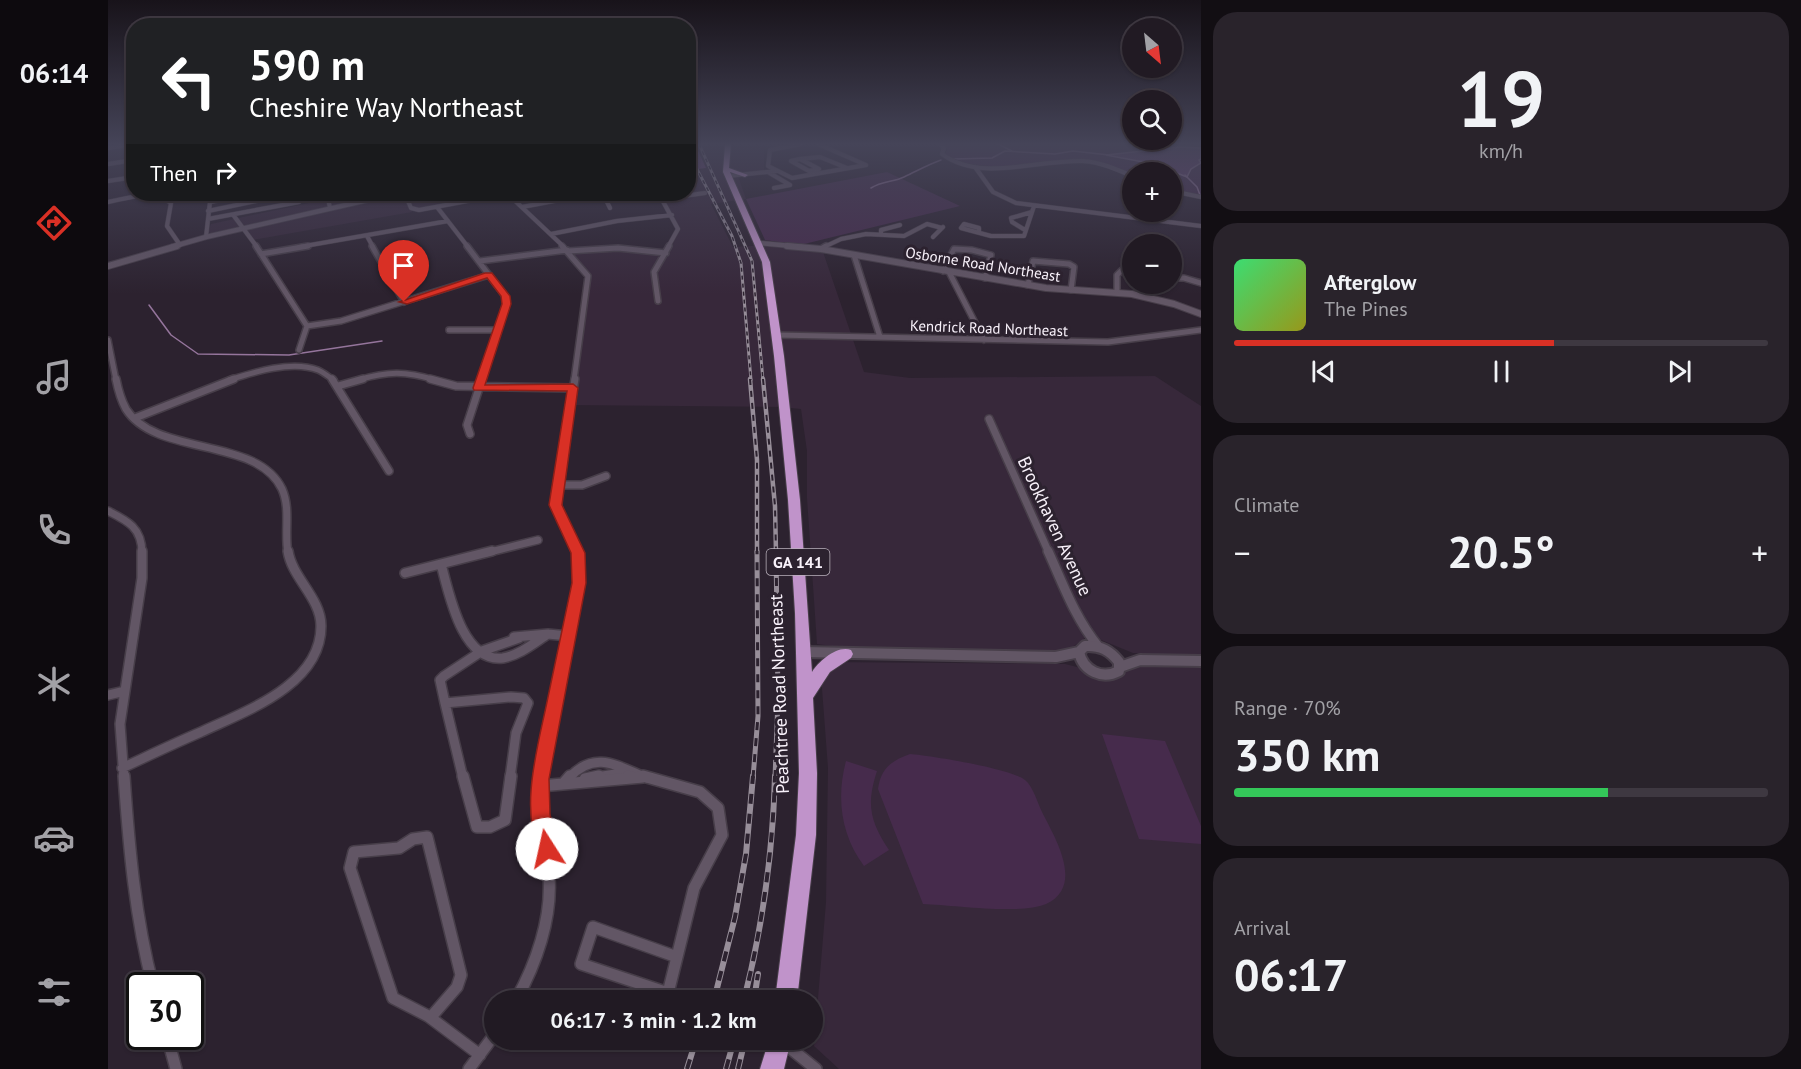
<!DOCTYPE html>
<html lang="en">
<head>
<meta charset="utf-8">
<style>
  :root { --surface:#211a23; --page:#29232b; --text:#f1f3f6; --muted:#a2a1a6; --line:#3e3841; --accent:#d93025 }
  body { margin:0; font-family:"PT Sans",sans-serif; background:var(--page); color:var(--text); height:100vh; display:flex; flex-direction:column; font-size:22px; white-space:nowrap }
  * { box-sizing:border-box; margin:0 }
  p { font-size:20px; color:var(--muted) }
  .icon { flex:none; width:33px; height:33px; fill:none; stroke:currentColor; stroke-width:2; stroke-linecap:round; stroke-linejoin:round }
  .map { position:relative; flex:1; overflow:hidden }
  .side { display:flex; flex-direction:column; gap:12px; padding:12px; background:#120e13; width:600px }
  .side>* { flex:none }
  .hud { position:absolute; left:18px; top:18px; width:570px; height:183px; border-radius:24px; box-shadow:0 2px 4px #0004,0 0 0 2px var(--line); background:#202124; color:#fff; overflow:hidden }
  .needle { width:39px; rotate:152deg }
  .controls { position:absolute; left:1014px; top:18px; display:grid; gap:12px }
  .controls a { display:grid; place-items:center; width:60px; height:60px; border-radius:50%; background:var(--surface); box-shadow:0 2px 4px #0004,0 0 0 2px var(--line); font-size:30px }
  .speed { position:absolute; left:18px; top:972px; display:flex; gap:12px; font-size:30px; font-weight:700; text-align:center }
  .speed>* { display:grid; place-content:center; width:78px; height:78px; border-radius:50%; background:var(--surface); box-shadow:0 2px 4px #0004,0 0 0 2px var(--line); line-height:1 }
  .speed .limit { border:3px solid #111; border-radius:9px; background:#fff; color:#111 }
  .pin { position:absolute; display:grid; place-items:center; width:51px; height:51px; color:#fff; margin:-62px -26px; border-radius:50% 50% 50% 0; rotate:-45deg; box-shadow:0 0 6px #0007 }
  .pin .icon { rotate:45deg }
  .me { position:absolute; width:66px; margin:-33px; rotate:350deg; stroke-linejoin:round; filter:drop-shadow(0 0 4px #0008) }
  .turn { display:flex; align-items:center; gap:21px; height:126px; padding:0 24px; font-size:27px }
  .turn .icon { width:78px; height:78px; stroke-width:2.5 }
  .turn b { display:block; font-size:42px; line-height:51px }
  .then { display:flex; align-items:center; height:57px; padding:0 24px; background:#0003; gap:12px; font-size:22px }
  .big { font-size:45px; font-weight:700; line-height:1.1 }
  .side .card { flex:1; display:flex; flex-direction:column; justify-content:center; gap:9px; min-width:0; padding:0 21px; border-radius:24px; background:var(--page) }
  .side .dial { align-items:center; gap:0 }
  .dial b { font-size:78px; line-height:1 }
  .song { display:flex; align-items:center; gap:18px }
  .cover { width:72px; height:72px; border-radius:9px; background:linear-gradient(135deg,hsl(140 70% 55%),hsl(60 70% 35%)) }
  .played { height:6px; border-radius:3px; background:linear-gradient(90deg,var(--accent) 60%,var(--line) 60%) }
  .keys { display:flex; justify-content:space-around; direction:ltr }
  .heat { display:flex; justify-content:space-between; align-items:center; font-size:33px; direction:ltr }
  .charge { height:9px; border-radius:4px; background:linear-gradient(90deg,#34c759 70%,var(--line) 0) }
  .trip { position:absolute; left:376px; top:990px; width:339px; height:60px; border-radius:30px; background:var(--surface); box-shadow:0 2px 4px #0004,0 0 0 2px var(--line); font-weight:700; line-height:60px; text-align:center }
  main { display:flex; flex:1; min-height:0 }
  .tabs { display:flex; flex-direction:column; width:108px; justify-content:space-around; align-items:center; background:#0d0a0e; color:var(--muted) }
  .tabs .icon { width:42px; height:42px }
  .tabs .active { color:var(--accent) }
  .tabs b { font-size:27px; color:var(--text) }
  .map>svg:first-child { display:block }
</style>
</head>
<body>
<main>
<nav class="tabs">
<b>06:14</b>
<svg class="icon active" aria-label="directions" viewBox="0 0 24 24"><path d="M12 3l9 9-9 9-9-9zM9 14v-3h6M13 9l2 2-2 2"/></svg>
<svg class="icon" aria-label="music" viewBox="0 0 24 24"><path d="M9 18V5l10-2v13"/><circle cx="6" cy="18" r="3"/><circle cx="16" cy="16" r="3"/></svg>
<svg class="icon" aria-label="phone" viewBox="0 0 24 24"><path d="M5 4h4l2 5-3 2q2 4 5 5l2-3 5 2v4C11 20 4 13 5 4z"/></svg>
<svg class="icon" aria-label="climate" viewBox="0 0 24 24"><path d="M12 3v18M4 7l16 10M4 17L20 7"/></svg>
<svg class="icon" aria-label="car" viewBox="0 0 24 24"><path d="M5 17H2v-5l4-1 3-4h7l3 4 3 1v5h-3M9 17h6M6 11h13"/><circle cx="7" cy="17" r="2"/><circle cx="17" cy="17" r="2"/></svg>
<svg class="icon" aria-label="filters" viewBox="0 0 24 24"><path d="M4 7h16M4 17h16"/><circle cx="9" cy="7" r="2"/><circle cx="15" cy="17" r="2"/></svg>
</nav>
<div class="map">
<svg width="1093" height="1069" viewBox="0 0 1093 1069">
  <rect width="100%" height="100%" fill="#2c222f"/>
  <path fill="#37283a" d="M581 144H676L656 149V174L630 176 638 199 603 204 625 247 662 245 714 249 756 372 802 378 1047 376 1093 406V656L1025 653 981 635 959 651 746 649 709 644 699 498V451L693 409 673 407 458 405 480 301 482 276 462 252 560 250 571 230 552 194H580Z
    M215 194H387L396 196 319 209 302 208 304 212 144 240 137 228 97 237 103 224 215 200Z
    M712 662 957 664 973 668 988 676 1029 666 1093 668V1069H731L706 1046 718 902 720 768Z"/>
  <path fill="#462b4c" d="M835 144H1093V197L1064 191V172H1024V174C1009 170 991 161 975 161 928 160 882 176 837 156L839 149Z
    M779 172 852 206 692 245 657 240 638 199Z
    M994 734 1057 741 1093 826V844L1031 839Z
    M802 754C824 756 901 768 917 780 925 786 930 804 934 812 947 838 977 886 938 904 912 915 845 905 815 904L770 789C773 768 783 761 802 754Z
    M738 761 769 771C758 805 762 821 781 850L756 866C733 835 728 798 738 761Z"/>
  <path fill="#6b4175" d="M587 144 598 168 581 170V145Z"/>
  <path fill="#6a4074" stroke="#95759c" stroke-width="1.5" d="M1072 147 1093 148V159L1091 160 1093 163 1083 169 1079 177 1046 164 998 155Z"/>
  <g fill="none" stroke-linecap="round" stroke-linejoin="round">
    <path stroke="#95759c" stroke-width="1.5" d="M890 144 904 151
      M845 159 884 158 897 151 947 154 965 151 1001 155
      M1077 175 1089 187 1092 195
      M763 188C774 181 786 182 796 177 809 171 819 165 833 160
      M41 305 63 335 90 354 181 355 274 341"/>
    <g stroke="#473e49" stroke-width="5">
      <path id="minor-far4" d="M693 144 662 150 660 166 684 178 758 165 710 144
        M832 144 836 148 834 154C873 183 930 159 975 161 992 162 1008 169 1024 176
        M0 148 26 144
        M692 159 711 169 701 171 683 161Z
        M692 159 712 157 739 168
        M0 164 26 160
        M867 167 885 192 908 203 1093 226
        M660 172 682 185
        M620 176 669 171
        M0 181 26 177
        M666 188 682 185
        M1064 191 1093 197
        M219 194 222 208
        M297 194 303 208 311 210 386 196 403 197 456 247
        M495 194 502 208
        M551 194 570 229 560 247
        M554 199 597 193
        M0 202C21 198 44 189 63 203L59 226 72 245
        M329 207 360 247
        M414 207 483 194
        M100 211 181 194
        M126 216 149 247
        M100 219 191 202 193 200 191 194
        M917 230 904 222 903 218 924 212
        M871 232V228L856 224 853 228 883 236H916L926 206
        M773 233V230L792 225
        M443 234 509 221 564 215
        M259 236 265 247
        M98 237 102 202 143 194
        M825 237 835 227
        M191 247 340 221
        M716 247 733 239 758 234 796 236 819 224 834 228"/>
    </g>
    <g stroke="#473e49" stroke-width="8">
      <path id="minor-far3" d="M148 246 199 326 191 350
        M264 246 296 302
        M359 246 397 296 398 304 373 380
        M454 246 480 276 466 380
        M713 249 718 246
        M460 251 510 248 558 253
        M153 254 200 246
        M746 255 772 337
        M372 261 459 250
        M835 271 846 249 864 250 883 255 877 278
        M841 272 876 340
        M1064 278H1076L1093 283
        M920 285 925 261 961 264 966 267 963 290
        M1009 292V275L1014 270H1024
        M550 301 546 272 561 246
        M199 326 233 321 381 275
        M341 330H389
        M668 335 1000 342 1093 330
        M0 340 8 380
        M121 380C146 372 184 360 210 370 215 372 221 377 226 380
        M250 380C280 371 298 371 327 380"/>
    </g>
    <g stroke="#473e49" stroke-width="10">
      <path id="minor-far2" d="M8 379C10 389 13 400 18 409 48 457 149 436 174 489 183 509 176 532 180 553
        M224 379 281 471
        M322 379 348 386 465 388
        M467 379 448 491 451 513 470 553
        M230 386 255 379
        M27 418 126 379
        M881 419 941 553
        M362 434 359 425 374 379
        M449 485H474L498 476
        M0 511C20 521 34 528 34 553
        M378 553 430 540"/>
    </g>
    <g stroke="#473e49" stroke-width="12">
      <path id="minor-far1" d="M940 551C955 584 967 618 990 646
        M333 564C341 593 354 663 395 658 412 655 426 643 440 634
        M297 573 384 551
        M406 637 440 634 460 636
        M0 695 17 691
        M337 703 355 778
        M337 703 332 680 336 676 374 651 411 638
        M337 703 403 697 416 698 420 703 408 733 402 778
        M14 768C40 756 67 743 93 732 138 711 213 685 213 626 213 598 184 578 180 551
        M16 778 12 724 34 578V551
        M432 778 471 583 469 551
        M461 778C487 749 511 767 539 778
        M483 778 507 774 524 777
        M529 778 535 777"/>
    </g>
    <g stroke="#473e49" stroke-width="14">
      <path id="minor" d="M16 776C21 847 27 917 45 986
        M355 776 369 827H382L397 820 403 776
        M520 776 524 777
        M535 776 592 792 610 808 614 835 586 888 569 957
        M477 779 491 776
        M456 783 462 776
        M432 786 535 777
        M485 927 569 957 560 993 473 964Z
        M408 1000C428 964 444 919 441 877 438 844 429 809 433 776
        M323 1017 349 987 353 975 319 837 305 839 291 848 246 852 242 868 285 998 320 1016 372 1055
        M59 1036 68 1069
        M672 1040 708 1069
        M361 1069 387 1034"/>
    </g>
    <g stroke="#473e49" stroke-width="6">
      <path id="tertiary-far2" d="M651 243 695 247
        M63 247 98 237 286 194"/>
    </g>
    <g stroke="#473e49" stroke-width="8">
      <path id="tertiary-far1" d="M679 246 713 249 938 288 1024 294 1066 304 1093 314
        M0 266 69 246"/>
    </g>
    <g stroke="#473e49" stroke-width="14">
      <path id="tertiary" d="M977 646C992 645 1002 650 1011 662V671C994 680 975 671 971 652Z
        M695 652 948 657 971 652
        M1012 667 1032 660 1093 661"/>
    </g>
    <g stroke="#473e49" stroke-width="2">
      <path id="trunk" d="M617 144H623L621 168 640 175 637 177 622 172 662 262 676 356 692 500 704 672C711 661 729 645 743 650L745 654 743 658 722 672 705 698 709 773 708 835 689 1000H667L688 835 691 773 687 613 680 500 666 356 654 262 615 172Z
        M661 1040H683L676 1069H652Z"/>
    </g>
    <use href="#minor-far4" stroke="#625665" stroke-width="4"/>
    <use href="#minor-far3" stroke="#625665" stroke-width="5"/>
    <use href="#minor-far2" stroke="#625665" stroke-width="7"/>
    <use href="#minor-far1" stroke="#625665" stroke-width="9"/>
    <use href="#minor" stroke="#625665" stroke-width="11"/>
    <use href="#tertiary-far2" stroke="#625665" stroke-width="4.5"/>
    <use href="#tertiary-far1" stroke="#625665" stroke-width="6"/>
    <use href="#tertiary" stroke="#625665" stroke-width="10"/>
    <use href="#trunk" fill="#c093ca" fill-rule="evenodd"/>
    <g stroke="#978e99" stroke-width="3">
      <path id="rail-far3" d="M591 144 644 261 655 380
        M580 152 624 236 633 263 643 380"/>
    </g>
    <g stroke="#978e99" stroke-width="4.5">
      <path id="rail-far2" d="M642 379 649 460V553
        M655 379 667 506 668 553"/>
    </g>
    <g stroke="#978e99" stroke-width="5">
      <path id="rail-far1" d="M645 778 650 716 649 551
        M667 778 670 699 668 551"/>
    </g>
    <g stroke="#978e99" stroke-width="6">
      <path id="rail" d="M606 1000 627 917 638 854 645 776
        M636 1000C654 929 665 849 667 776
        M646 1000 650 974
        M579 1069 588 1040
        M618 1069 626 1040
        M630 1069 637 1040"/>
    </g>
    <use href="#rail-far3" stroke="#2c222f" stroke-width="1.5" stroke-dasharray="4" stroke-linecap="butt"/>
    <use href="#rail-far2" stroke="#2c222f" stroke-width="2" stroke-dasharray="6" stroke-linecap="butt"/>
    <use href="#rail-far1" stroke="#2c222f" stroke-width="3" stroke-dasharray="8" stroke-linecap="butt"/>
    <use href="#rail" stroke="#2c222f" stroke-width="4" stroke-dasharray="10" stroke-linecap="butt"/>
  </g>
  <linearGradient id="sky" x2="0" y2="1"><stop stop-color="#18131a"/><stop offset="0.49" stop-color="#454458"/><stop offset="1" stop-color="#454458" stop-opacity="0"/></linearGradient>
  <rect width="1093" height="294" fill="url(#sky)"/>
  <path fill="#d93025" stroke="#8d1f18" stroke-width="1.5" d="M377 273H384L402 296 403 304 377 385 465 384 470 388 454 505 477 553 478 583 441 779 442 814 449 849 446 856 439 859 432 856C411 806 430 747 440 697 448 659 456 621 464 583L463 553 441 505 459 391 366 390 365 388 394 304 393 296 379 278 299 304 291 302Z"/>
  <g text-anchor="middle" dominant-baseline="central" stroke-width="6" stroke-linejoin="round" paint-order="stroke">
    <g font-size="15" fill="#f8f1fa" stroke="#2c222f">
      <text transform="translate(875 264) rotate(9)">Osborne Road Northeast</text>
      <text transform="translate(881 328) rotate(2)">Kendrick Road Northeast</text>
    </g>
    <rect fill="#2c222f" stroke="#bbb3bd" stroke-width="1.5" x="658.5" y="549" width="63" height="26" rx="4.5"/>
    <g font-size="16" font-weight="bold" fill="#f8f1fa">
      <text x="690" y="562">GA 141</text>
    </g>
    <g font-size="18" fill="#f8f1fa" stroke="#2c222f">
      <text transform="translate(947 526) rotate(65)">Brookhaven Avenue</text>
      <text transform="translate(671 694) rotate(-92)">Peachtree Road Northeast</text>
    </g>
  </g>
</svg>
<div class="controls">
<a><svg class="needle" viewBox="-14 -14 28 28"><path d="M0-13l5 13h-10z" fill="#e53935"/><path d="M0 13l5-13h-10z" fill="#a2a1a6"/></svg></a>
<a><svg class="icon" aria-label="search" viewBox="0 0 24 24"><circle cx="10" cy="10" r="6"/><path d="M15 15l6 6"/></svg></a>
<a>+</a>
<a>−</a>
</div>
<div class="speed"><div class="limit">30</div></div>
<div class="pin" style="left:296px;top:302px;background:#d93025"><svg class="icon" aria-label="arrive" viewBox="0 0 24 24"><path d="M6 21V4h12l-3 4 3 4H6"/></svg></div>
<svg class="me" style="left:439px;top:849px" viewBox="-20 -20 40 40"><circle r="19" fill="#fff"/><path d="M0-13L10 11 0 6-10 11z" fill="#d93025"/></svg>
<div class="trip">06:17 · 3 min · 1.2 km</div>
<div class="hud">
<div class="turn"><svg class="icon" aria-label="left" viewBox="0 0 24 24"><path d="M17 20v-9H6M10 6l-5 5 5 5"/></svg><div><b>590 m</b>Cheshire Way Northeast</div></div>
<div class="then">Then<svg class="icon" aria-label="right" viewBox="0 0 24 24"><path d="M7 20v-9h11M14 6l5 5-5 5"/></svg></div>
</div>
</div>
<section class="side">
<div class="card dial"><b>19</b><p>km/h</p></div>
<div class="card">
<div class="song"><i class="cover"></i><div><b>Afterglow</b><p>The Pines</p></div></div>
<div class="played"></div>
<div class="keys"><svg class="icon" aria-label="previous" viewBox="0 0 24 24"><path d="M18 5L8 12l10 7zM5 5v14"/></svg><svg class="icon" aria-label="pause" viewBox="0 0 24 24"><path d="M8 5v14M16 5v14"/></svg><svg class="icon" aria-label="next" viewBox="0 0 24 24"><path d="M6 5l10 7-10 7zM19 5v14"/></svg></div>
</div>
<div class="card"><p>Climate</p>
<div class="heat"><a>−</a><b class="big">20.5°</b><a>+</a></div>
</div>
<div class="card"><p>Range · 70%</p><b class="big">350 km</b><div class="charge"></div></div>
<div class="card"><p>Arrival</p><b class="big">06:17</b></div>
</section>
</main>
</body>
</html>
